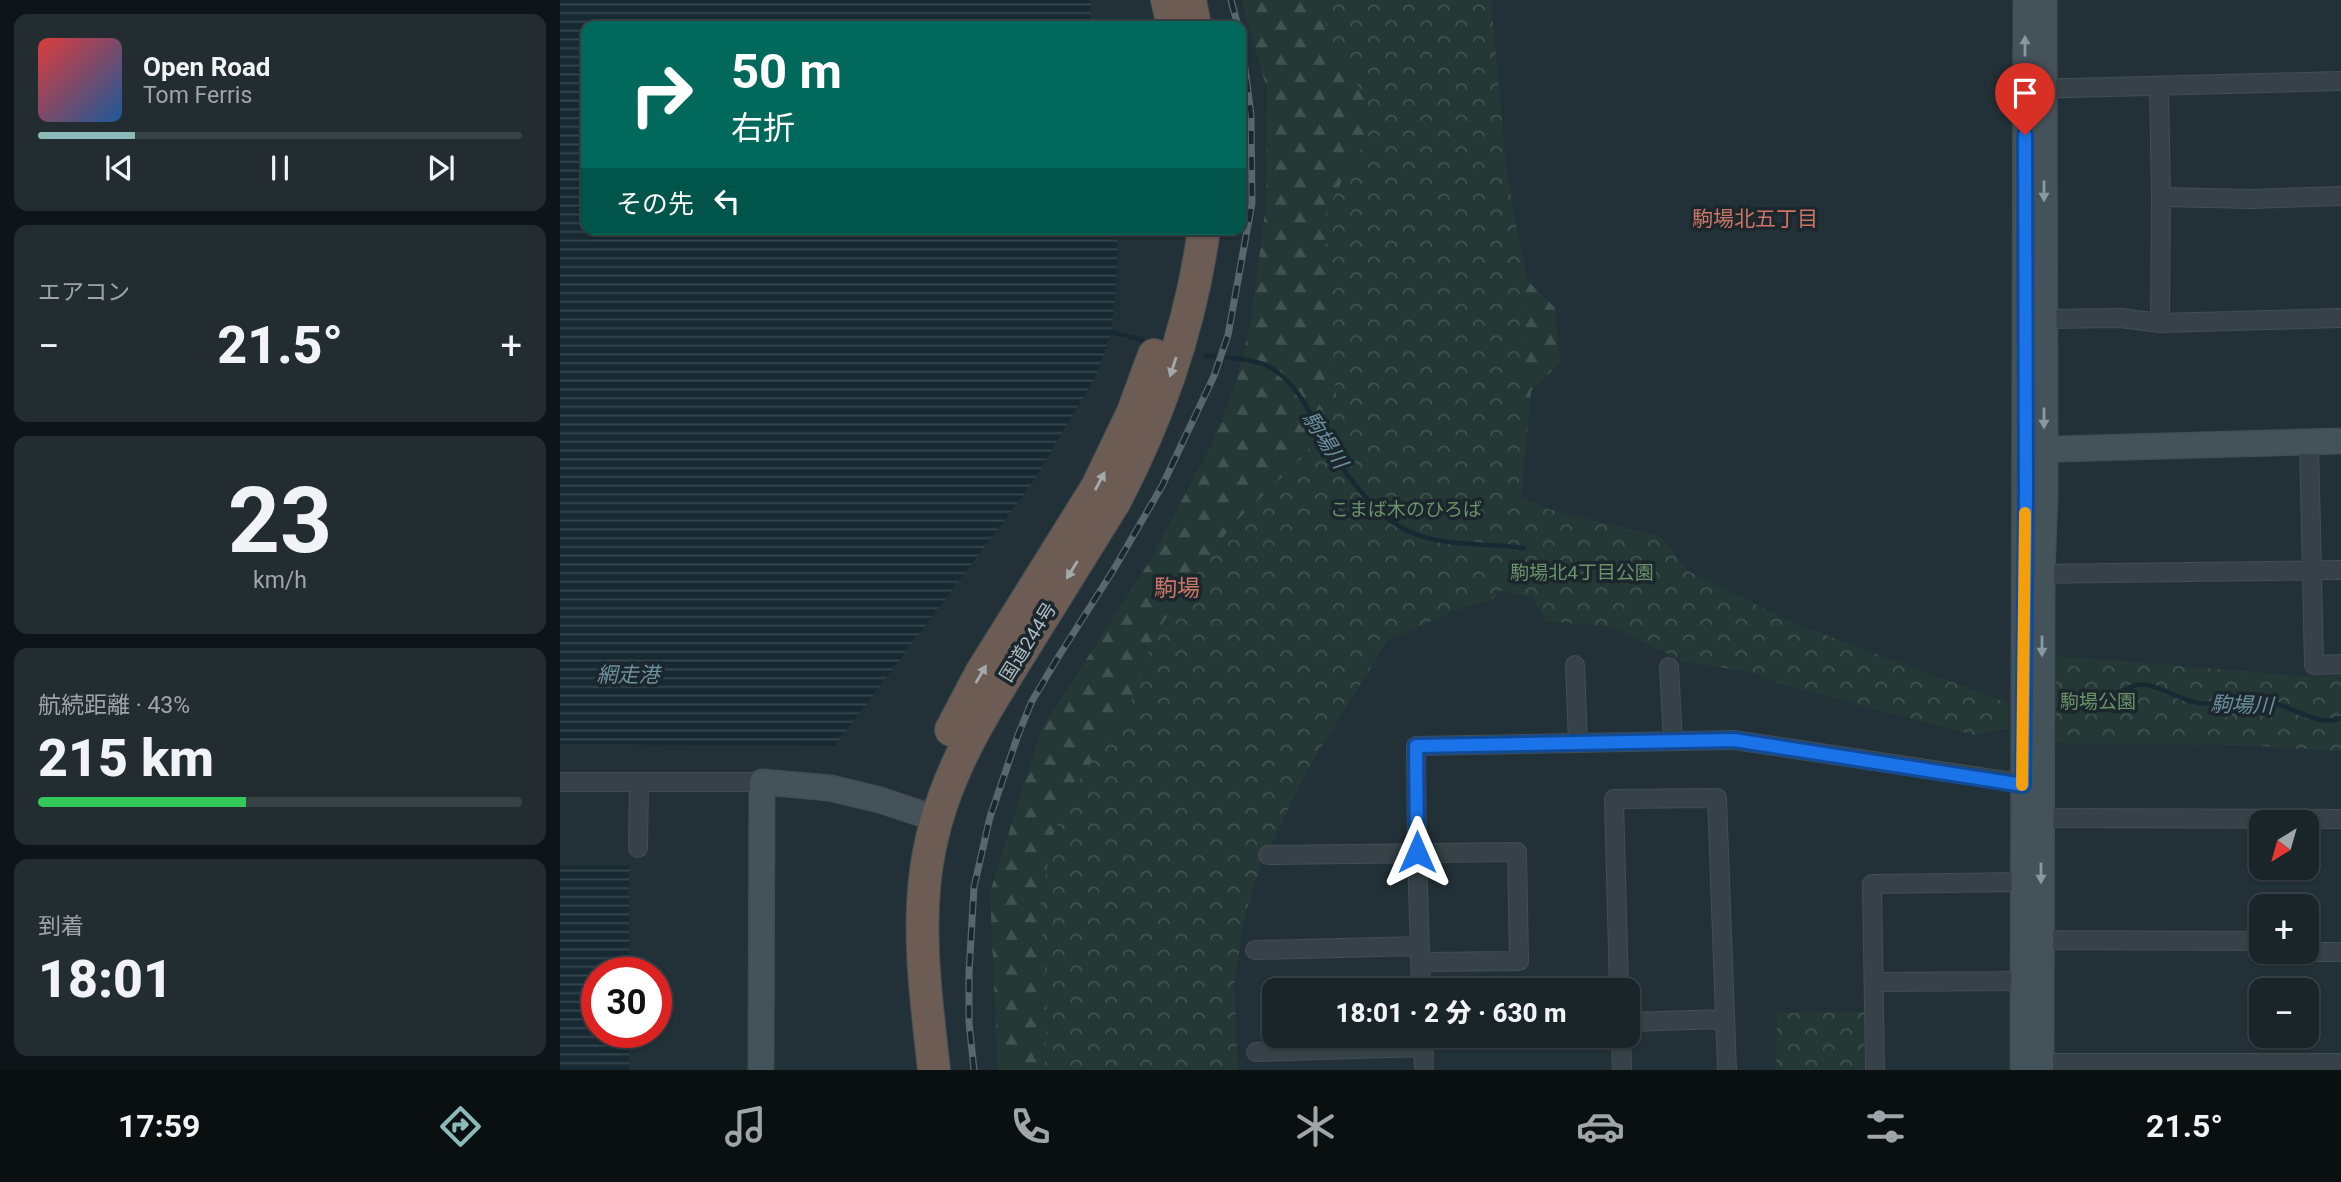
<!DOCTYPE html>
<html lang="ja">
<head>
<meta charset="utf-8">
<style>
  :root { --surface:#1a2529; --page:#232d31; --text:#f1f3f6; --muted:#9fa5a8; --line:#384246; --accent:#8bbbb9 }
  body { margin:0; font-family:Roboto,"Noto Sans JP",sans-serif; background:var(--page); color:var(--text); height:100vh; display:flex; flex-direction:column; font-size:26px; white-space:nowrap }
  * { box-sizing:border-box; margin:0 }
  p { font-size:23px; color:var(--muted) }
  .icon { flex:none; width:38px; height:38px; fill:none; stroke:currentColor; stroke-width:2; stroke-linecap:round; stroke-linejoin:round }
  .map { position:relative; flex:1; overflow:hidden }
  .side { display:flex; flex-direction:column; gap:14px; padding:14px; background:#0e1417; width:560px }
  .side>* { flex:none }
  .banner { position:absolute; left:21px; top:21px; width:665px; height:214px; border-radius:14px; box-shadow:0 2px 5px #0004,0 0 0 2px var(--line); background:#00695c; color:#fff; overflow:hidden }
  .needle { width:46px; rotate:217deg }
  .buttons { position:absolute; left:1689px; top:810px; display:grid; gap:14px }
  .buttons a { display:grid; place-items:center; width:70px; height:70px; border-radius:14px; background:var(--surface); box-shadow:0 2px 5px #0004,0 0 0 2px var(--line); font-size:35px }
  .speed { position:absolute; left:21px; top:957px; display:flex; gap:14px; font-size:35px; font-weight:700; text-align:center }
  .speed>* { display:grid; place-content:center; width:91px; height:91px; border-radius:50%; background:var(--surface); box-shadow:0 2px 5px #0004,0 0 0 2px var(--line); line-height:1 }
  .speed .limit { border:10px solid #d22; background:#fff; color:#111 }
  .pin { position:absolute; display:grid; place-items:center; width:60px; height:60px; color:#fff; margin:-72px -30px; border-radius:50% 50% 50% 0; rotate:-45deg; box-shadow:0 0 7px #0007 }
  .pin .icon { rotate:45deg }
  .me { position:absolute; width:77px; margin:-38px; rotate:0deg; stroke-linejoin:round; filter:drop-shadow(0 0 5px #0008) }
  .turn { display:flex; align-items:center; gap:24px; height:147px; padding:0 35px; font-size:32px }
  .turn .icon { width:91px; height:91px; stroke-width:2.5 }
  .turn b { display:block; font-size:49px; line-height:60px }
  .then { display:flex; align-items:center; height:66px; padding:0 35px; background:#0003; gap:14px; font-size:26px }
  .big { font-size:52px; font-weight:800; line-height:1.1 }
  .side .widget { flex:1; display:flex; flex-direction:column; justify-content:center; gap:10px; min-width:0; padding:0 24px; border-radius:14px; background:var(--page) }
  .side .dial { align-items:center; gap:0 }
  .dial b { font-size:91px; line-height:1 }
  .song { display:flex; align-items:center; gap:21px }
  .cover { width:84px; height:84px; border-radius:10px; background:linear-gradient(135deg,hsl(0 70% 55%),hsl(210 70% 35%)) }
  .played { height:7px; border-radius:4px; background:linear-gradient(90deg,var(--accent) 20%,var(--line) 20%) }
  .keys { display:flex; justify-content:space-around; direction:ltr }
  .heat { display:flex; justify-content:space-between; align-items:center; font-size:38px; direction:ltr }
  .charge { height:10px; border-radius:5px; background:linear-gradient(90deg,#34c759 43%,var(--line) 0) }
  .trip { position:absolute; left:702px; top:978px; width:378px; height:70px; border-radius:14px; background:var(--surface); box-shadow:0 2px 5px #0004,0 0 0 2px var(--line); font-weight:800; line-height:70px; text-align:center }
  .dock { display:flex; height:112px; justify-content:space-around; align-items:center; background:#0a0f10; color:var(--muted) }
  .dock .icon { width:49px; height:49px }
  .dock .selected { color:var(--accent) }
  .dock b { font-size:32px; color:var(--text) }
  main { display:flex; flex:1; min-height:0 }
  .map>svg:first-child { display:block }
</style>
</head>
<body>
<main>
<section class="side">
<div class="widget">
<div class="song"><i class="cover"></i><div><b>Open Road</b><p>Tom Ferris</p></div></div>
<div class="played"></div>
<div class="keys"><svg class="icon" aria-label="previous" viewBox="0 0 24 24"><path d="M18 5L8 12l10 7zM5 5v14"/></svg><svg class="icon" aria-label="pause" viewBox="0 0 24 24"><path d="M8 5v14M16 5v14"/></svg><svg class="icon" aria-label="next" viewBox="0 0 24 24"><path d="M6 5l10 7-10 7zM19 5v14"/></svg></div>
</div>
<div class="widget"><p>エアコン</p>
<div class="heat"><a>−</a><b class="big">21.5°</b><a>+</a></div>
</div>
<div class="widget dial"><b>23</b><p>km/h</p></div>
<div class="widget"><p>航続距離 · 43%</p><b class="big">215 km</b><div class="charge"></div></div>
<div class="widget"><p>到着</p><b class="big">18:01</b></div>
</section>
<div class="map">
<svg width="1781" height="1070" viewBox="0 0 1781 1070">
  <defs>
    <pattern id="forest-firs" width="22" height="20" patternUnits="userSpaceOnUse" patternTransform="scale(1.75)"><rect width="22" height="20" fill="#243835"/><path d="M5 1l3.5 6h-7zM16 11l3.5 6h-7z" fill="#415351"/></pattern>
    <pattern id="park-crowns" width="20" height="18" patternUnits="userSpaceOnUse" patternTransform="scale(1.75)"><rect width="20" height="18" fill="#243835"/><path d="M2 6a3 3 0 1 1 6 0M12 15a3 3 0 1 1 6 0" fill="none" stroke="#415351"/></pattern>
    <pattern id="water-rules" width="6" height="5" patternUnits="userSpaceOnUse" patternTransform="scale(1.75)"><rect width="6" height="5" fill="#172a33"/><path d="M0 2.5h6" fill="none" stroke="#36474f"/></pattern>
  </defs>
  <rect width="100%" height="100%" fill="#223137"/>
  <path fill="url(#forest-firs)" d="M682 0H926L941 161 968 281 995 308 1000 363 971 391 960 509 970 526 935 598 810 637 699 829 659 1052 661 1070H438L430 892 482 728 590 561 652 443 676 384 691 321 706 204 707 89Z"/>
  <path fill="url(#park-crowns)" d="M761 0H931L946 166 966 283 965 388 958 496 988 509 1101 537 1128 571 1233 623 1448 703V728L1414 735 1224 685 1191 672 1125 662 1052 627 985 621 973 598 940 591 828 640 750 765 699 868 683 924 674 986 678 1070H485L487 995 480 906 493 835 513 790 576 693 594 635 671 526 746 454 776 396 764 217 785 175 806 141V96L771 50Z
    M1496 656 1741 676 1781 674V751L1681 745 1496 743Z
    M1304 1012V1070H1216L1217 1013Z"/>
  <path fill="url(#water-rules)" d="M0 0H531L530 26H26V229H558L556 288 551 332 538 372 473 482 275 746 0 744Z
    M0 866H69V973H37V1032L69 1033V1070H0Z"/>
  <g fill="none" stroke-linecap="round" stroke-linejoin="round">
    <path stroke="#172a33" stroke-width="4.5" d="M551 332 583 340
      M645 356C664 357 685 358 703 364 737 377 754 422 771 451 790 480 816 516 848 531 880 547 929 543 964 548
      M1505 710C1517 708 1531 706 1542 702 1554 698 1565 688 1576 685 1592 681 1620 700 1638 703 1658 706 1685 698 1709 702 1732 705 1757 728 1781 718"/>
    <g stroke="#424e54" stroke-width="20">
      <path id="street" d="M1599 86 1601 197 1692 199 1781 196
        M1472 89 1781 81
        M1474 322 1484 319 1561 318 1600 323 1781 318
        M1600 323 1601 197
        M1749 442 1754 665 1781 664
        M1473 574 1781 570
        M1015 665 1018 742
        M1109 667 1113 740
        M0 782H202
        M1470 818 1781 819
        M78 848 79 782
        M708 855 957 852 959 961 860 962
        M1469 940 1696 941 1701 943
        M695 950 860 946
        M1746 952H1781
        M1314 982 1462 981
        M861 990 857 852 856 746 1174 740 1473 785
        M1059 990 1054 799 1157 798 1167 1070
        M1068 1022 1164 1019
        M863 1036 864 1070
        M1061 1036 1062 1070
        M696 1052 863 1047
        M1470 1063H1781
        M1315 1070 1312 884 1462 882"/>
    </g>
    <g stroke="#424e54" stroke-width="27">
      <path id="secondary" d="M1467 450 1781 441
        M201 1070 202 782 270 788 320 800 359 813
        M1463 1070C1464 713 1465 357 1466 0
        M1481 1070 1482 573 1485 494 1484 0"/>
    </g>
    <g stroke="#404d52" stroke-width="34">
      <path id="highway" d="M607 0 613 26
        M630 0 635 26
        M391 730 421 673 537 487 573 412 594 355
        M374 1070C367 1006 358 943 365 879 375 787 418 722 465 646 495 598 525 549 555 501 600 415 631 326 644 229"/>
    </g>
    <use href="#street" stroke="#364247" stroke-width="18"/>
    <use href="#secondary" stroke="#44525a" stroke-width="24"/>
    <use href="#highway" stroke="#6d5c53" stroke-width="32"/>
    <g stroke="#58676e" stroke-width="7">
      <path id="rail" d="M671 0 678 26
        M414 1070 409 1022V973L414 887 430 817 458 735 472 701 497 659 554 569 602 486 654 376 668 335 692 203 691 115 681 38"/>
    </g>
    <use href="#rail" stroke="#1b272c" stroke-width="4.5" stroke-dasharray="13" stroke-linecap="butt"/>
  </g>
  <defs><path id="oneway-solid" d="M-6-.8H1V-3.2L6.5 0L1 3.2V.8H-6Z" transform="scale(1.75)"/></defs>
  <g fill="#8a989f">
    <use href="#oneway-solid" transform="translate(1465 46) rotate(-90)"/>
    <use href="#oneway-solid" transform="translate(1484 191) rotate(90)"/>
    <use href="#oneway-solid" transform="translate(1484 418) rotate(90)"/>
    <use href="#oneway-solid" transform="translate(1482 646) rotate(90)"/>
    <use href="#oneway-solid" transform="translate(1481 873) rotate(90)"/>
  </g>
  <g fill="#a3aaad">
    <use href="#oneway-solid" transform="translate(613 367) rotate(108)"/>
    <use href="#oneway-solid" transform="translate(540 481) rotate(-62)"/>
    <use href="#oneway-solid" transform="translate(512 570) rotate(122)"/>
    <use href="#oneway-solid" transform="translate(421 674) rotate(-60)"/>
  </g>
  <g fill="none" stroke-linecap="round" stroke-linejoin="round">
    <g stroke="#114b97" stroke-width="18">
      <path id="route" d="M857 852 856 746 1174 740 1463 785 1466 494 1465 135"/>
    </g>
    <use href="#route" stroke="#1a73e8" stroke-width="12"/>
    <path stroke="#f59e0b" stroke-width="12" d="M1462 785 1465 513"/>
  </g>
  <g text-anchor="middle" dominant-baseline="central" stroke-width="7" stroke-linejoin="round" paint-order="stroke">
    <g font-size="19" fill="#6b936a" stroke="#1b272c">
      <text x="846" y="509">こまば木のひろば</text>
      <text x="1022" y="572">駒場北4丁目公園</text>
      <text x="1538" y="701">駒場公園</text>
    </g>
    <g font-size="19" fill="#b0bdc4" stroke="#1b272c">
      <text transform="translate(468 642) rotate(-58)">国道244号</text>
    </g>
    <g font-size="21" fill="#cb7564" stroke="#1b272c">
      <text x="1195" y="219">駒場北五丁目</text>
    </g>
    <g font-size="21" font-style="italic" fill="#6c90a0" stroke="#1b272c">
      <text transform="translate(765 440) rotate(57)">駒場川</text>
      <text x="68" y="675">網走港</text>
      <text transform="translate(1682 705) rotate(2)">駒場川</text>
    </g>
    <g font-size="23" fill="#cb7564" stroke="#1b272c">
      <text x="617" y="588">駒場</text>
    </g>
  </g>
</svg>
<div class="buttons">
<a><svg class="needle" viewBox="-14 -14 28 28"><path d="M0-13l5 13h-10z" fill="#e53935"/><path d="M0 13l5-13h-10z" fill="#9fa5a8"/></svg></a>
<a>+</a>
<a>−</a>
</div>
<div class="speed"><div class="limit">30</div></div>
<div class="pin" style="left:1465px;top:135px;background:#d93025"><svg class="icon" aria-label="arrive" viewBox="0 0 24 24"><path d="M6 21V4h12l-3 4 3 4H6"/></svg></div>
<svg class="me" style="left:857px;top:852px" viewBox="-20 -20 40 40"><path d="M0-17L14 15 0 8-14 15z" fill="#1a73e8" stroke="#fff" stroke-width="4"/></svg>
<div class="trip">18:01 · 2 分 · 630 m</div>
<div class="banner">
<div class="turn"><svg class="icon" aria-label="right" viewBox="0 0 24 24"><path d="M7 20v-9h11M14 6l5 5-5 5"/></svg><div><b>50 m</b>右折</div></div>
<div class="then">その先<svg class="icon" aria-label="left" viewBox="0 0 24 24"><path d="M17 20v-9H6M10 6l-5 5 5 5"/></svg></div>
</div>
</div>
</main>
<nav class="dock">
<b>17:59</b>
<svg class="icon selected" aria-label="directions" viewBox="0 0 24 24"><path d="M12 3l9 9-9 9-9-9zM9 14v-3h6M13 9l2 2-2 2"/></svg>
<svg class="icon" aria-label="music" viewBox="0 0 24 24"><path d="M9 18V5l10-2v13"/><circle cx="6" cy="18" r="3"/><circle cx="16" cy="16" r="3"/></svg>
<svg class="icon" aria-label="phone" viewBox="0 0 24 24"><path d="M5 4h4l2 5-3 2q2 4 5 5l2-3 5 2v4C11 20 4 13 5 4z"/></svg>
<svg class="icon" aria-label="climate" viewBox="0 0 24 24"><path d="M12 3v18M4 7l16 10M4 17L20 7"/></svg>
<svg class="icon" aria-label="car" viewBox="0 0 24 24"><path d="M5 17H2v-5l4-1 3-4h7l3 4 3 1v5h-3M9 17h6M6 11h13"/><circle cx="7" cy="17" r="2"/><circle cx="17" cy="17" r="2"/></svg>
<svg class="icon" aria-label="filters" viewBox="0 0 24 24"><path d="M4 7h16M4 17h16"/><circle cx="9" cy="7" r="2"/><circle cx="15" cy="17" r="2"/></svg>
<b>21.5°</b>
</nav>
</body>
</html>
